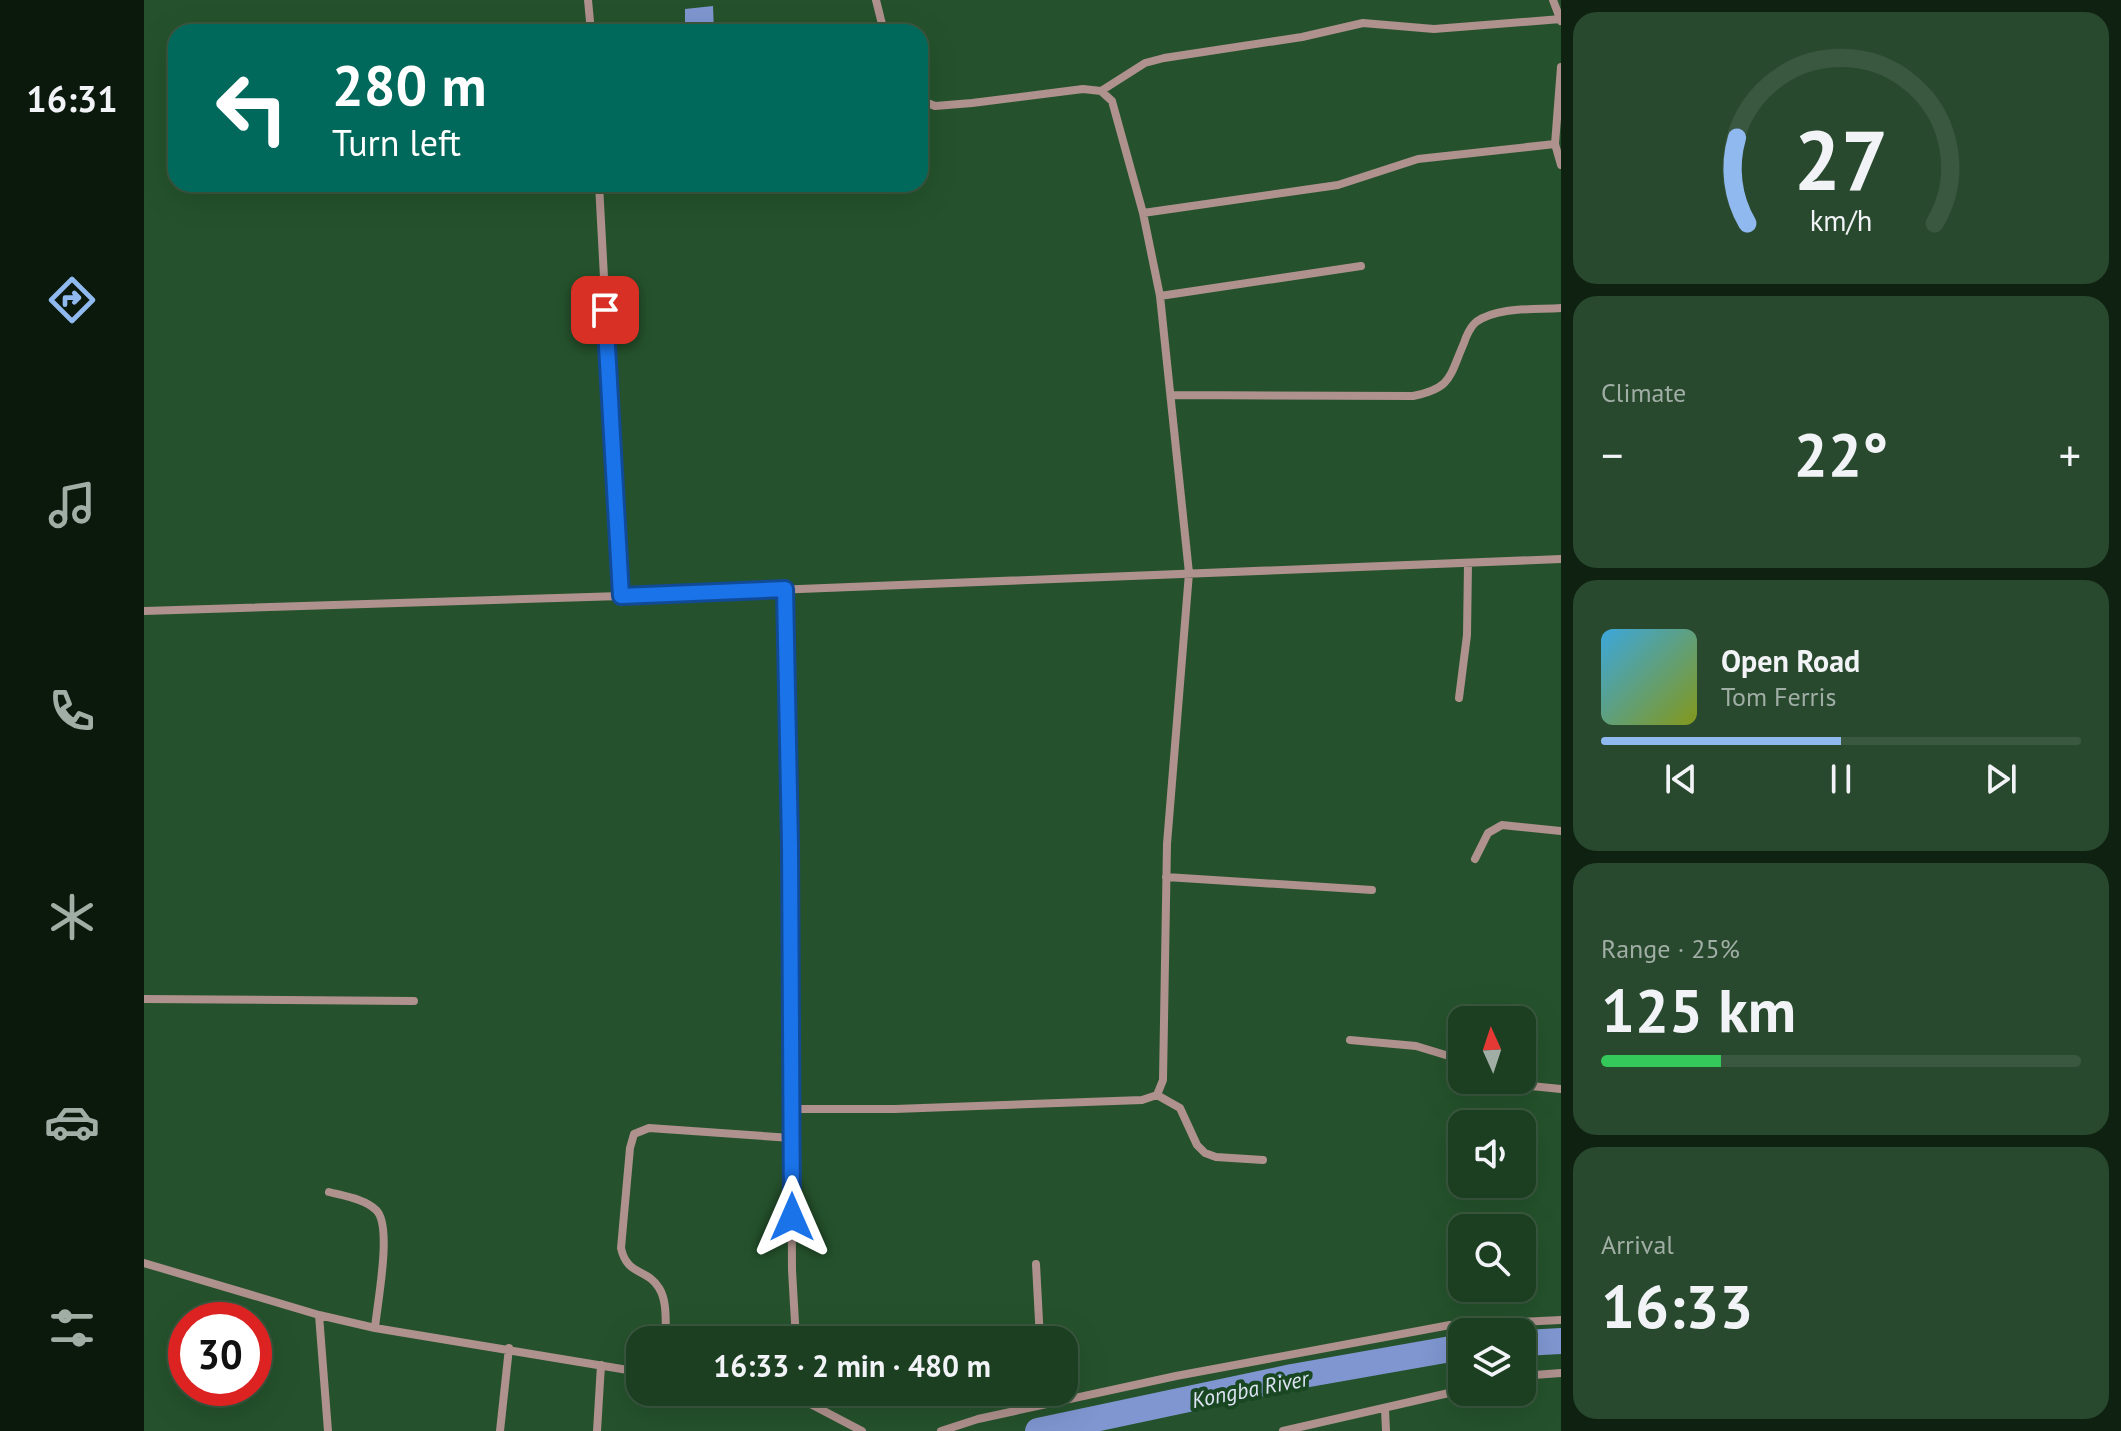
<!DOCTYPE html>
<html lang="en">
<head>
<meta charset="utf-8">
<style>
  :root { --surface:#1c3e21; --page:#29492e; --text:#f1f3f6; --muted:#a0aea5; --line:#3a573f; --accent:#90b9f0 }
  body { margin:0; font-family:"PT Sans",sans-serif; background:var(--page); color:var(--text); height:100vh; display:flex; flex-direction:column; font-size:30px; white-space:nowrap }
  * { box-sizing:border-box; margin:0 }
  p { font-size:26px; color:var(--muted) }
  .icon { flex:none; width:44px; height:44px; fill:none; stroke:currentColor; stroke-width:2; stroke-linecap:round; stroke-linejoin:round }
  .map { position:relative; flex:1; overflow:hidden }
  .panel { display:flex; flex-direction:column; gap:12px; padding:12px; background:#0f2212; width:560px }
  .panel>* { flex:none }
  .hud { position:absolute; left:24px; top:24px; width:760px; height:168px; border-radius:24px; box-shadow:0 8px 32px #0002,0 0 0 2px var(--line); background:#00695c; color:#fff; overflow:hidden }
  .needle { width:52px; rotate:357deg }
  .tools { position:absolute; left:1304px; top:1006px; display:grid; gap:16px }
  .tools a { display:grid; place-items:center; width:88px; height:88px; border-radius:16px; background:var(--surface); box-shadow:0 8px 32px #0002,0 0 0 2px var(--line); font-size:40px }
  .speed { position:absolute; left:24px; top:1302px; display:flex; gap:16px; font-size:40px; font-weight:700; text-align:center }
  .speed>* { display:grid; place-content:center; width:104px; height:104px; border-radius:50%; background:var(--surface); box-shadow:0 8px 32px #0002,0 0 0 2px var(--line); line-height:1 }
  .speed .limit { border:12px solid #d22; background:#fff; color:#111 }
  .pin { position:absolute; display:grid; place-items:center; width:68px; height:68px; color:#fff; margin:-34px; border-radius:16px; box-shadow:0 4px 12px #0006 }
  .me { position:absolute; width:88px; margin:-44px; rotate:0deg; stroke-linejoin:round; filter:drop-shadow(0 0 6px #0008) }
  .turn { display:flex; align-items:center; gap:28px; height:168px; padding:0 32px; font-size:36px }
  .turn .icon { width:104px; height:104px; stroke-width:2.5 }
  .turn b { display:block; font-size:56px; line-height:68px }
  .big { font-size:60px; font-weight:700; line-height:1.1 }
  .panel .widget { flex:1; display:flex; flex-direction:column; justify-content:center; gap:12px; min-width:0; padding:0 28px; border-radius:24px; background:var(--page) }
  .panel .dial { align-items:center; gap:0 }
  .dial svg { height:208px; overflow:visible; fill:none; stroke:var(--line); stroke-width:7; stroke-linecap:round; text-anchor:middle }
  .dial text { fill:var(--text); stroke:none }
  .song { display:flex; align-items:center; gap:24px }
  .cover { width:96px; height:96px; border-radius:12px; background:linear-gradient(135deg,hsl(200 70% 55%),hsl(70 70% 35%)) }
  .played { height:8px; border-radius:4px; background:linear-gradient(90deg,var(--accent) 50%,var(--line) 50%) }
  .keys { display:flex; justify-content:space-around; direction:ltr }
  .heat { display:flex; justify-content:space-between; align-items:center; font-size:44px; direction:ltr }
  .charge { height:12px; border-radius:6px; background:linear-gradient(90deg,#34c759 25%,var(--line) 0) }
  .trip { position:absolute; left:482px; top:1326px; width:452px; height:80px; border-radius:24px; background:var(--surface); box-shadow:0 8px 32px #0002,0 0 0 2px var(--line); font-weight:700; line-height:80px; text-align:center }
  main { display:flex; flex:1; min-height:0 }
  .tab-bar { display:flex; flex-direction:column; width:144px; justify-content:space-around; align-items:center; background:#0b190d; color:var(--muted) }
  .tab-bar .icon { width:56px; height:56px }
  .tab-bar .on { color:var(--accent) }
  .tab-bar b { font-size:36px; color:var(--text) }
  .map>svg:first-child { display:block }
</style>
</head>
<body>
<main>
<nav class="tab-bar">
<b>16:31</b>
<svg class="icon on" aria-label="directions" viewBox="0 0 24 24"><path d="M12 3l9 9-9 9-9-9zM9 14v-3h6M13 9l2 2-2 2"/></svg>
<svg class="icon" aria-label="music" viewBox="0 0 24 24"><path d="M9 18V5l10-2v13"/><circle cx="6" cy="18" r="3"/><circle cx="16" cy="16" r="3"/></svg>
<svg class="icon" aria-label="phone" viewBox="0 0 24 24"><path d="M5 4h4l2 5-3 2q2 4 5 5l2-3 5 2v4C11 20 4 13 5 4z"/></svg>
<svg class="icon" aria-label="climate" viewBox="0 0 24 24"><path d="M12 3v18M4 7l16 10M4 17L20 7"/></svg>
<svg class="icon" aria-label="car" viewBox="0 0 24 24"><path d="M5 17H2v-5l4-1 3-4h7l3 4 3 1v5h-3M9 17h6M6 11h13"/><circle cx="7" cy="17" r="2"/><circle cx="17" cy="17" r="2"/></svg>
<svg class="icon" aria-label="filters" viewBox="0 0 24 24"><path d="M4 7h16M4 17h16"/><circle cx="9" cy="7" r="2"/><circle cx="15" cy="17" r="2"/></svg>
</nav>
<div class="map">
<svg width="1417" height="1431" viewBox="0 0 1417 1431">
  <rect width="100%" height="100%" fill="#25522c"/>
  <path fill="#7f96d0" d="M569 6 570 32H541V9Z"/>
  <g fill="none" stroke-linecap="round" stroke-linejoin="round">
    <path stroke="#7f96d0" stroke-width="26" d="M1378 1343 1417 1341
      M894 1431 1148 1377 1318 1347"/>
    <path stroke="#af918d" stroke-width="8" d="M444 0 447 32
      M732 0 740 32
      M1409 0 1417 21
      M1417 67 1411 144 1417 165
      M957 91 1001 63 1020 58 1158 37 1219 23 1290 29 1417 19
      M455 184 477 596
      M999 213 1194 185 1274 159 1411 144
      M1016 296 1217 266
      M1028 395 1269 396C1308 388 1305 377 1320 343 1322 336 1327 326 1332 322 1354 306 1392 310 1417 308
      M641 589 646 845 648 1270 652 1340
      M0 611 477 596 1417 559
      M1315 698 1323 635 1324 563
      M1331 859 1344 833 1358 825 1417 831
      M1022 877 1228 890
      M0 999 270 1001
      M1206 1040 1272 1046 1318 1060
      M1367 1080 1387 1086 1417 1089
      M1013 1095 1036 1108 1053 1145 1061 1153 1072 1157 1119 1160
      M648 1109H751L998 1100 1013 1095 1019 1080 1023 844 1045 573 1016 296 999 213 968 101 957 91 939 89 828 103 791 106 776 100
      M185 1192C200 1196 221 1199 232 1210 249 1225 233 1304 231 1328
      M0 1263 175 1315 231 1328 496 1372
      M892 1264 896 1340
      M175 1315 184 1431
      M522 1340C521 1324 524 1302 515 1288 503 1268 483 1276 477 1248L486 1148 490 1134 505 1128 647 1138
      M1378 1376 1417 1373
      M621 1392 655 1398 718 1431
      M1241 1409 1242 1431
      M356 1431 365 1348
      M453 1431 457 1365
      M797 1431 834 1419 1032 1376 1306 1325 1417 1320
      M1139 1431 1318 1390"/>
  </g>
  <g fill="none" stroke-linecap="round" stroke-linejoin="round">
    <g stroke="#114b97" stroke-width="20">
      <path id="route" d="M461 310 477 596 641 589 646 845 648 1217"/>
    </g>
    <use href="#route" stroke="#1a73e8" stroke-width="14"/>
  </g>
  <g text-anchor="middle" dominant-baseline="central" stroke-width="8" stroke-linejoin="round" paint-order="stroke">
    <g font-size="22" font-style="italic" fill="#dde4f4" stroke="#194722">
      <text transform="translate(1106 1389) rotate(-11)">Kongba River</text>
    </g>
  </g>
</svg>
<div class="tools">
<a><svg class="needle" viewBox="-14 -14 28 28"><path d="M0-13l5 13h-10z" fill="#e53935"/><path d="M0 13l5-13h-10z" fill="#a0aea5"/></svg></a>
<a><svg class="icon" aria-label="sound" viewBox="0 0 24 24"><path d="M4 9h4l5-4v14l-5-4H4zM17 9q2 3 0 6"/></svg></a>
<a><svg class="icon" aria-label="search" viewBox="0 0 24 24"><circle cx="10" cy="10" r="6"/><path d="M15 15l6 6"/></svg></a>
<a><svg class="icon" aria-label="layers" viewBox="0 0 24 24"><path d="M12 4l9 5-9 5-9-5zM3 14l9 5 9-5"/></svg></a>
</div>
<div class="speed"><div class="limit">30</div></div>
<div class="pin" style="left:461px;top:310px;background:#d93025"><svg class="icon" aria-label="arrive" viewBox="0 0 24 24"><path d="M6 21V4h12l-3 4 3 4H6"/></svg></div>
<svg class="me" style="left:648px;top:1217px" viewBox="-20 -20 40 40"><path d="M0-17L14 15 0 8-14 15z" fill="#1a73e8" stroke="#fff" stroke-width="4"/></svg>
<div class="trip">16:33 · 2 min · 480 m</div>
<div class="hud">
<div class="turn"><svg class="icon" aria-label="left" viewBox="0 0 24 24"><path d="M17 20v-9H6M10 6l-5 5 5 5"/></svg><div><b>280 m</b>Turn left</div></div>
</div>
</div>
<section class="panel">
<div class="widget dial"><svg viewBox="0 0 100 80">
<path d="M14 69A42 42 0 1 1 86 69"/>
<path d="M14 69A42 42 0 0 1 10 36" stroke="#90b9f0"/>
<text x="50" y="56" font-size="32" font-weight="700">27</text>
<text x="50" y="72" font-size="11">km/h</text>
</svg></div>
<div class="widget"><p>Climate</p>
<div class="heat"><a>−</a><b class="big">22°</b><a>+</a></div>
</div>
<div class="widget">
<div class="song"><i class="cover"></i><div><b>Open Road</b><p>Tom Ferris</p></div></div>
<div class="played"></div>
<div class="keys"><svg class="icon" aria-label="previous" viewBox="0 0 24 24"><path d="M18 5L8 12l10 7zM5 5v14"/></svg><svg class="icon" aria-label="pause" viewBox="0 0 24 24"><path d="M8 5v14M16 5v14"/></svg><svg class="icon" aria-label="next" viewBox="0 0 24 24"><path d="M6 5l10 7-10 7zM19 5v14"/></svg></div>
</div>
<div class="widget"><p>Range · 25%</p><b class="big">125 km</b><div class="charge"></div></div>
<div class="widget"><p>Arrival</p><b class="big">16:33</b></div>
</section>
</main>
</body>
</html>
